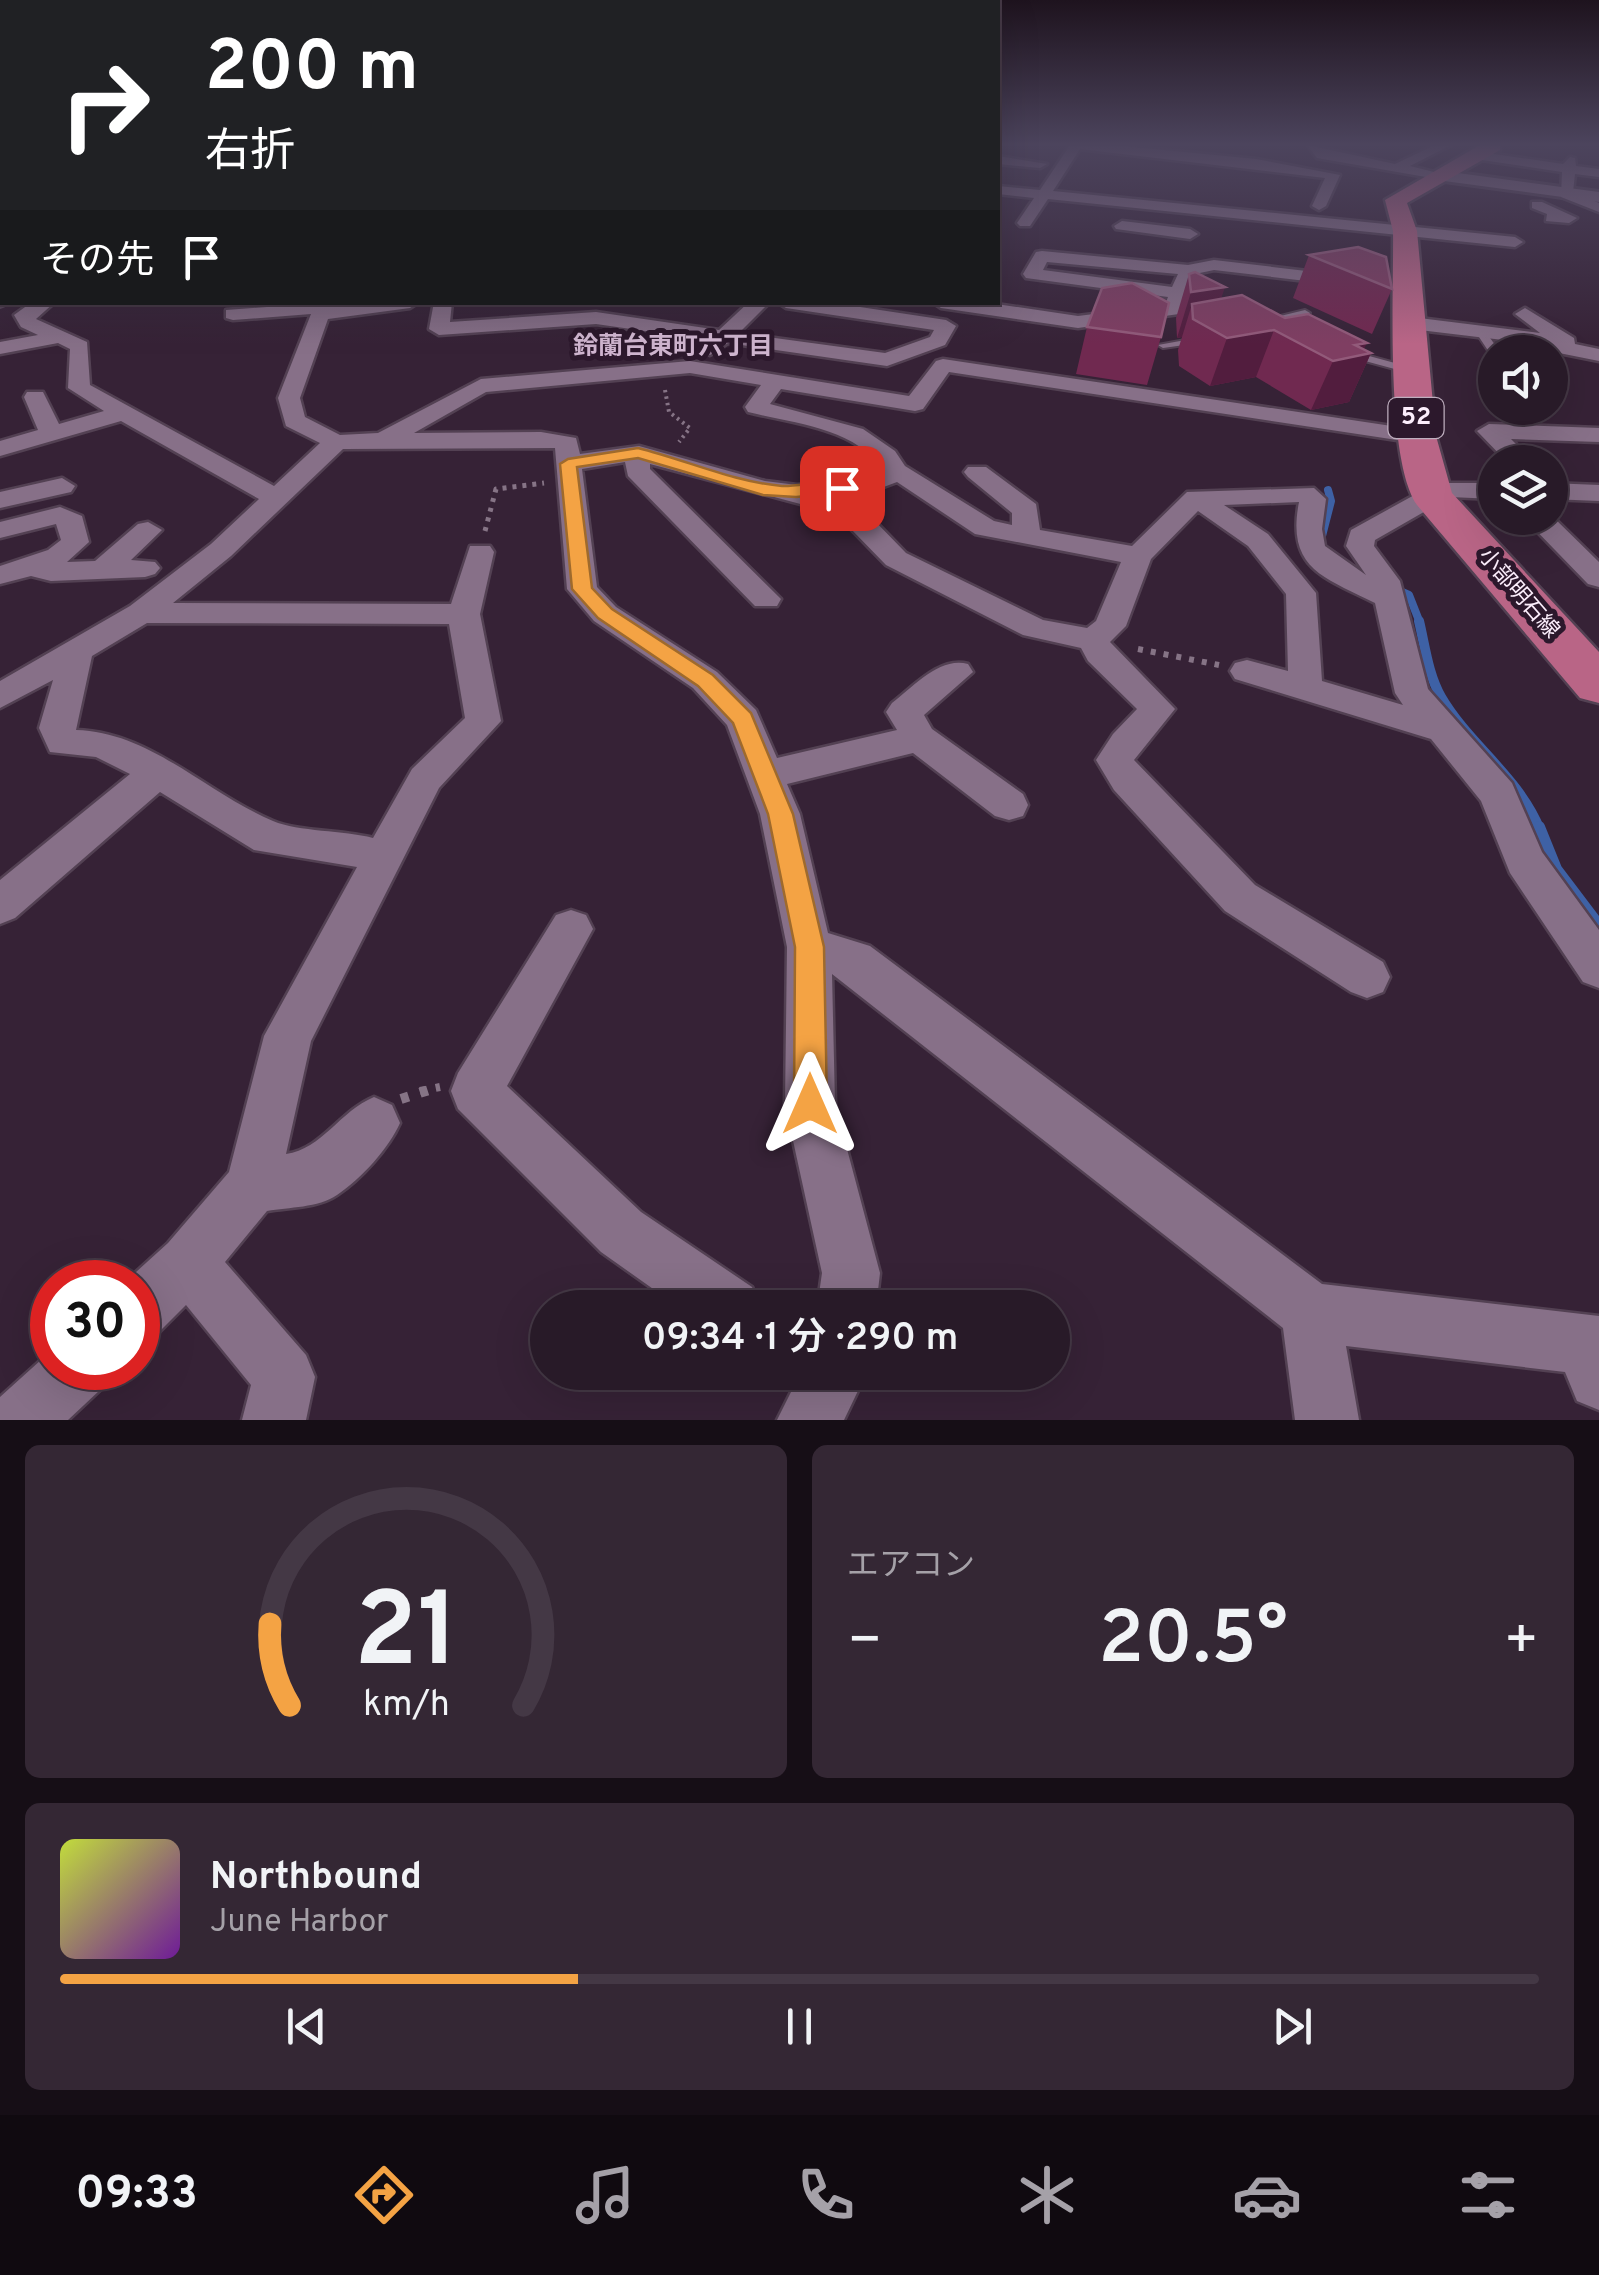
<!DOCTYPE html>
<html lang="ja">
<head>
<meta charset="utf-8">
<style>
  :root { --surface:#281a28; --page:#342734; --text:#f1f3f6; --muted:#a5a1a8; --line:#443845; --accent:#f4a344 }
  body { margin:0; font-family:Overpass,"Noto Sans JP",sans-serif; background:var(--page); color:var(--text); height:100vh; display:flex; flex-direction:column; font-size:38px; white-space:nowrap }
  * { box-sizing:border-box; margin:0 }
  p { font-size:32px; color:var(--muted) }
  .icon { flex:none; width:55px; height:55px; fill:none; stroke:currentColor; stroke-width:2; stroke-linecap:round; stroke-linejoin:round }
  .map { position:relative; height:1420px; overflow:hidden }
  .details { display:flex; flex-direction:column; gap:25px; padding:25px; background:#160e16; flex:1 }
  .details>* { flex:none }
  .top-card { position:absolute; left:0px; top:0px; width:1000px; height:305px; box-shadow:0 10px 40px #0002,0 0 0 2px var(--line); background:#202124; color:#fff; overflow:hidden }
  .controls { position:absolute; left:1478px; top:335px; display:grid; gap:20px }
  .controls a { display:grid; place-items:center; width:90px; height:90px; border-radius:50%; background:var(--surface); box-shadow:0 10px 40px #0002,0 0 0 2px var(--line); font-size:50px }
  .speed { position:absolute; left:30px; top:1260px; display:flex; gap:20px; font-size:50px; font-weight:700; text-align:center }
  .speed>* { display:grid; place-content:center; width:130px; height:130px; border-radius:50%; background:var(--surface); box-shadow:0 10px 40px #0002,0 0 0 2px var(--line); line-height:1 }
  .speed .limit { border:15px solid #d22; background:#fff; color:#111 }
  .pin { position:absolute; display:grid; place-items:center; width:85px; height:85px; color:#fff; margin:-42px; border-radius:20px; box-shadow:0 5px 15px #0006 }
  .me { position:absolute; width:110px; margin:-55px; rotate:0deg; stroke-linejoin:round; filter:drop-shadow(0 0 8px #0008) }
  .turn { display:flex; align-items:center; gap:35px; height:210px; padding:0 40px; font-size:45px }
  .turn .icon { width:130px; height:130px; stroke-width:2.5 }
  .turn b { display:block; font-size:70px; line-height:85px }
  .then { display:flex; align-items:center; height:95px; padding:0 40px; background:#0003; gap:20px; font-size:38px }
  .big { font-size:75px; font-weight:600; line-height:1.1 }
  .details .card { flex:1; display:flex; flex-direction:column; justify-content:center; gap:15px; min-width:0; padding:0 35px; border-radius:15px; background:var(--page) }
  .details .dial { align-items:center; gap:0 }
  .dial svg { height:260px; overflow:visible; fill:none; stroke:var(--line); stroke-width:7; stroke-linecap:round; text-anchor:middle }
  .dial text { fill:var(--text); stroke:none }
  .song { display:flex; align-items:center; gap:30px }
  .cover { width:120px; height:120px; border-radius:15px; background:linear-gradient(135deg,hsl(70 70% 55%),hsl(280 70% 35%)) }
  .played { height:10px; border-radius:5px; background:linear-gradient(90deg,var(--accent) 35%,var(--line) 35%) }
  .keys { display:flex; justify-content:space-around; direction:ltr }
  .heat { display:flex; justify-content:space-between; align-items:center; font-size:55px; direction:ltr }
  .details .tiles { flex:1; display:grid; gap:25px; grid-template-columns:1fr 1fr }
  .card:last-child { grid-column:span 2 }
  .trip { position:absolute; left:530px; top:1290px; width:540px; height:100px; border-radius:50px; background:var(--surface); box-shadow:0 10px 40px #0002,0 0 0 2px var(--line); font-weight:600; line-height:100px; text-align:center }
  .dock { display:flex; height:160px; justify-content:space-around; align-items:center; background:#100a10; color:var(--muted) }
  .dock .icon { width:70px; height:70px }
  .dock .selected { color:var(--accent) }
  .dock b { font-size:45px; color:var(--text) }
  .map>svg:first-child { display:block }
</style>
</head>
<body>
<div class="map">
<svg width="1599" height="1420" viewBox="0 0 1599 1420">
  <rect width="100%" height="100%" fill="#362236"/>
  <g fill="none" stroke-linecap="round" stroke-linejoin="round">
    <path stroke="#3e61a5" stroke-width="8" d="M1322 536 1331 501 1328 490
      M1393 588 1409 595 1420 623"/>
    <path stroke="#3e61a5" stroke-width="10" d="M1419 621C1425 646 1428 674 1441 697 1469 745 1519 777 1540 830"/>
    <path stroke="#3e61a5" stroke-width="12" d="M1539 827 1556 869 1599 926"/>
    <g stroke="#534153" stroke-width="4">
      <path id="service" d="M1305 310 1310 313 1308 315 1265 324 1260 321Z
        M1480 335H1488L1500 352 1491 355 1479 337Z
        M1202 337 1206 338V342L1163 348 1158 345Z
        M1347 350 1417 369 1418 371 1413 374 1343 355V351Z"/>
    </g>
    <g stroke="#534153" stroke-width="5">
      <path id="minor" d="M1070 145H1112L1256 159 1340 175 1326 206 1319 210 1312 206 1325 178 1080 149 1053 191 1515 237 1523 242 1515 247 1048 199 1030 226H1020L1017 223 1034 198 998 194V186L1040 190Z
        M1307 145 1395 164 1435 145H1451L1410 166 1450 176 1443 180 1317 158Z
        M1480 152 1563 164 1570 157 1575 158 1576 166 1599 169V177L1575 174 1573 192 1599 203V212L1561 197 1562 172 1475 159V153Z
        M998 156 1047 164 1040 168 998 164Z
        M1532 202H1542L1577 218 1569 223 1546 221 1547 214 1532 208Z
        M1122 221 1190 229 1198 234 1190 239 1116 229 1114 226Z
        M0 224 2 225V235L0 234Z
        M1042 251 1188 265 1214 260 1349 276 1358 281 1349 286 1214 270 1195 274 1179 314 1078 328 941 308 932 302H983L1078 316 1165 305 1168 297 1026 278 1023 274 1036 252ZM1047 262 1178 274 1172 287 1043 270Z
        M0 265H2V275H0Z
        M32 302H55L36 319 87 342 90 385 274 486 320 443 286 426 278 398 311 314 233 320 226 318V310L334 302 333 307 419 302 410 308 328 319 300 398 305 417 340 435 378 433 481 379 690 361 909 396 936 361 943 359 1425 431 1429 436 1425 441 1417 443 949 372 923 409 915 411 781 389 770 404 863 429 895 451 905 466 994 521 1012 525V513L968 477 964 472 968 467H986L1036 504 1040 530 1132 546 1187 492 1314 488 1326 499 1322 529 1325 546 1366 575 1346 546 1351 530 1436 483H1495V499L1450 497 1375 540 1374 546 1400 581 1428 689 1512 783 1542 852 1599 930V988L1583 982 1510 873 1481 801 1431 739 1235 679 1230 671 1235 663 1247 660 1288 671 1286 594 1248 546 1198 511 1151 559 1126 626 1110 642 1175 709 1134 760 1255 885 1383 962 1390 977 1383 992 1367 998 1351 992 1225 911 1114 790 1096 760 1113 734 1137 709 1088 661 1081 648 1023 635 886 565 850 528 823 510 650 464V469L781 599 777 606H755L628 476 625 462 582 469 597 587 616 607 717 672 756 710 777 758 897 730 886 712 892 703C913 687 940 656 968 664L973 672 924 715 932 729 1023 794 1028 805 1023 816 1009 820 995 816 913 753 787 784 800 814 828 933 870 946 1322 1284 1599 1316V1410L1577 1401 1565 1372 1346 1346 1359 1420H1295L1283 1328 832 974 835 1104 880 1273 876 1308H817L822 1273 785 1104 787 947 760 814 727 725 693 688 594 621 567 589 555 448 343 449 231 556 173 603 451 604 470 546H490L494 552 480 614 501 721 439 788 311 1041 286 1154C322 1149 340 1111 374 1097L392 1105 400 1123C389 1148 361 1179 337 1195 318 1208 289 1207 267 1211L225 1262 306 1355 315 1377 306 1420H242L251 1385 186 1305 159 1332 138 1341V1282H125L168 1243 229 1172 264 1036 357 867 254 850 160 792 15 918 0 924V880L130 774 96 757 50 752 39 728 53 680 0 708V681L130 606 211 544 259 499 121 421 0 456V441L38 430 24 397 27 392H43L59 424 104 411 68 388 70 349 58 343 0 354V342L38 335 21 327 14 315ZM690 373 761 385 745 407 748 412C792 423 856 428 882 469L864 478 797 485 765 481 639 446 580 454 576 438 541 432 414 433 486 392ZM897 482 975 534 1121 562 1096 621 1087 628 1043 620 906 553 870 516 834 496 865 494ZM1299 502C1286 569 1324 577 1375 603L1395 693 1403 705 1322 681 1316 593 1268 534 1224 505ZM147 623 449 624 465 718 412 769 373 838C343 830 299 832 273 821 206 793 151 732 76 730L92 656Z
        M434 302H452L450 322 596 312 719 330 749 302H770L739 333 885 353 930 337 934 330 786 308 777 302H827L946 320 956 326 945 345 887 366 728 343 710 355 700 349 708 340 596 324 439 335 429 329Z
        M1525 308 1574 338 1575 344 1599 349V361L1539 349 1536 344 1411 329 1401 323 1411 317 1540 333 1515 314Z
        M1489 424 1599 428V442L1511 439 1534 462H1507L1477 431Z
        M62 478 75 486 71 492 0 508V492Z
        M1550 483 1599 485V501L1550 499Z
        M60 507 82 516 89 542 67 562 95 561 138 524 148 522 162 530 131 560 155 562 160 568 155 574 145 577 51 581 31 576 0 584V566L48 550 61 540 56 524 0 538V522Z
        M1550 514 1599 562V587L1588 584 1524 518H1550Z
        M571 910 586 915 593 929 507 1086 641 1212 752 1287 760 1308H680L601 1252 458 1109 451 1091 458 1073 556 915Z
        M52 1350V1368H108L100 1390 68 1420H0V1397Z
        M801 1372H867L844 1420H777Z"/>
    </g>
    <g stroke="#534153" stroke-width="6">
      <path id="tertiary" d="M1443 171 1599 192V202L1437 180 1435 176Z
        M2 291V302H10L0 306Z"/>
    </g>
    <g stroke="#534153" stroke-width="5">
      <path id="primary" d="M1480 145H1500V150L1407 203 1417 231 1436 436 1452 493 1599 652V703L1580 698 1417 505C1385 458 1394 293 1393 231L1385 200Z"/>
    </g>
    <path stroke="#867486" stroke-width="4" stroke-dasharray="2.5 4" stroke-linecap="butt" d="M665 390 669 412 690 428 679 442"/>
    <path stroke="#867486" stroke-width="5" stroke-dasharray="4 6" stroke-linecap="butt" d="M485 531 496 489 544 483"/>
    <path stroke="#867486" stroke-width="6" stroke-dasharray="5 8" stroke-linecap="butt" d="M1138 649 1219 665"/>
    <path stroke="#867486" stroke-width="8" stroke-dasharray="6 10" stroke-linecap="butt" d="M420 1091 440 1087"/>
    <path stroke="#867486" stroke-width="10" stroke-dasharray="8 12" stroke-linecap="butt" d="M401 1099 432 1089"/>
    <use href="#service" fill="#877088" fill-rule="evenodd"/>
    <use href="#minor" fill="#877088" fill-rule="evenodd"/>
    <use href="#tertiary" fill="#877088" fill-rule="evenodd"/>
    <use href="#primary" fill="#b96586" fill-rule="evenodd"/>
  </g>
  <path fill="#702950" d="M1309 255 1392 289 1372 334 1293 298Z
    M1189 274 1221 299 1285 318 1371 353 1349 402 1311 410 1256 377 1210 386 1179 366 1178 350 1182 337 1177 338 1176 318Z
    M1087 327 1161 337 1147 385 1076 374Z"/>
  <path fill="#521d3e" d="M0 187H2V204H0Z
    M1225 287 1211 329 1192 304 1182 337 1177 338 1191 292Z
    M1274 330 1256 377 1210 386 1227 338Z
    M1367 343 1361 355 1371 353 1349 402 1311 410 1333 361 1355 345Z"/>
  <path fill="#7f3e62" stroke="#925a7a" stroke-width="2.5" d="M0 145H2V187H0Z
    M1358 247 1386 257 1392 289 1309 255Z
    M1195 272 1225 287 1191 292 1189 274Z
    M1132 283 1169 303 1161 337 1087 327 1102 288Z
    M1242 295 1285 318 1308 314 1367 343 1355 345 1371 353 1333 361 1274 330 1227 338 1193 319 1192 304Z"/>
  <linearGradient id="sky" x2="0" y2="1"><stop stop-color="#1e131e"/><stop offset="0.42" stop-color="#4c445d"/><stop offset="1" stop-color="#4c445d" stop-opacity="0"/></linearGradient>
  <rect width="1599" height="344" fill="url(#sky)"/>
  <path fill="#f4a344" stroke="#9f6a2c" stroke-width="2.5" d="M638 448C686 460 734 482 782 486 802 487 836 476 851 488L842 493 796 497 763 495 638 458 577 467 592 588 612 609 713 675 751 713 793 814 824 947 827 1104 822 1116 810 1121 799 1116 794 1104 795 947 768 814 733 723 698 686 598 618 572 589 560 464 568 459Z"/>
  <g text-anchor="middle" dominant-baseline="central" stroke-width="10" stroke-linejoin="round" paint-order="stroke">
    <g font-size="22" fill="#fceefc" stroke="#2c182c">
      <text transform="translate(1518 594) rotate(49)">小部明石線</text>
    </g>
    <g font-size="25" font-weight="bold" fill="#cfb5cf" stroke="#2c182c">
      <text x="673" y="348">鈴蘭台東町六丁目</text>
    </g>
    <rect fill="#2c182c" stroke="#beaebe" stroke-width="2.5" x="1388.5" y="398" width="55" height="40" rx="8"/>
    <g font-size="25" font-weight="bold" fill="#fceefc">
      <text x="1416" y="418">52</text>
    </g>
  </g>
</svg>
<div class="controls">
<a><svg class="icon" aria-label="sound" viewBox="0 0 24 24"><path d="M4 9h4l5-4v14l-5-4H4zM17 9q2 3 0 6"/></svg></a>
<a><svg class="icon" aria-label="layers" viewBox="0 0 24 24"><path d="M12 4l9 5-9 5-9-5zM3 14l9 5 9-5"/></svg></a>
</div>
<div class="speed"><div class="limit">30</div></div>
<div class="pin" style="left:842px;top:488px;background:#d93025"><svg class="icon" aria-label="arrive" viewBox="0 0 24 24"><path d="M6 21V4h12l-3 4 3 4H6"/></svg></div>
<svg class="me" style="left:810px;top:1104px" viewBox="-20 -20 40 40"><path d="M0-17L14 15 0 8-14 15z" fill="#f4a344" stroke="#fff" stroke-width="4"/></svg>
<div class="trip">09:34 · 1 分 · 290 m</div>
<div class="top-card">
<div class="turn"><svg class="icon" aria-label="right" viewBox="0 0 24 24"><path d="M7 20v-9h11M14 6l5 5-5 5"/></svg><div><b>200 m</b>右折</div></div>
<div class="then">その先<svg class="icon" aria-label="arrive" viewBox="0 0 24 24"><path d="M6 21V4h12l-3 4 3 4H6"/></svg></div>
</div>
</div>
<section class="details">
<div class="tiles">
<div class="card dial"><svg viewBox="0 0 100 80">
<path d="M14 69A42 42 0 1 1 86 69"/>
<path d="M14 69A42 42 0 0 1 8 44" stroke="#f4a344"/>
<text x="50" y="56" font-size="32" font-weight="700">21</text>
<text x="50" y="72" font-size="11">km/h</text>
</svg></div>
<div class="card"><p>エアコン</p>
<div class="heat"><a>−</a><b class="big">20.5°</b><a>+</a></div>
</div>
<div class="card">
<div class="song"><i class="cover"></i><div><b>Northbound</b><p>June Harbor</p></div></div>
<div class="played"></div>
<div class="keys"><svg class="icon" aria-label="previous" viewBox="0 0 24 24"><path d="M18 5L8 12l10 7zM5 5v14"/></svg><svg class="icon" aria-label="pause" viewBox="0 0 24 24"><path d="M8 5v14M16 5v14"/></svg><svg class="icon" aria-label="next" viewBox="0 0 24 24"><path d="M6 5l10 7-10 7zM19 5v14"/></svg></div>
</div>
</div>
</section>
<nav class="dock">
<b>09:33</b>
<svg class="icon selected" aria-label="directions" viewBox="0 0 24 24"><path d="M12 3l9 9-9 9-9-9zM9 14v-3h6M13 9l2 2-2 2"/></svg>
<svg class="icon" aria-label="music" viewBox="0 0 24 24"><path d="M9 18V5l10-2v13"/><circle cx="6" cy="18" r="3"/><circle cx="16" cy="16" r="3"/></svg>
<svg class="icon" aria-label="phone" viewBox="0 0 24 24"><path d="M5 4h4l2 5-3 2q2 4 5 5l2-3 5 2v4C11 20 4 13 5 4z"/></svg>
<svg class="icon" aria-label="climate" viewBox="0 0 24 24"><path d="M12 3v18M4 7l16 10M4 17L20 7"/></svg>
<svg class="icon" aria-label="car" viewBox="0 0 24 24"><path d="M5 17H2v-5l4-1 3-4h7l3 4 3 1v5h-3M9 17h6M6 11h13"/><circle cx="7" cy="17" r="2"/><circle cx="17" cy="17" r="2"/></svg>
<svg class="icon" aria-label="filters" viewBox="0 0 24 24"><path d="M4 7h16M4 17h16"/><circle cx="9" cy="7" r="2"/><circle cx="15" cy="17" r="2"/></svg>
</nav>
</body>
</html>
